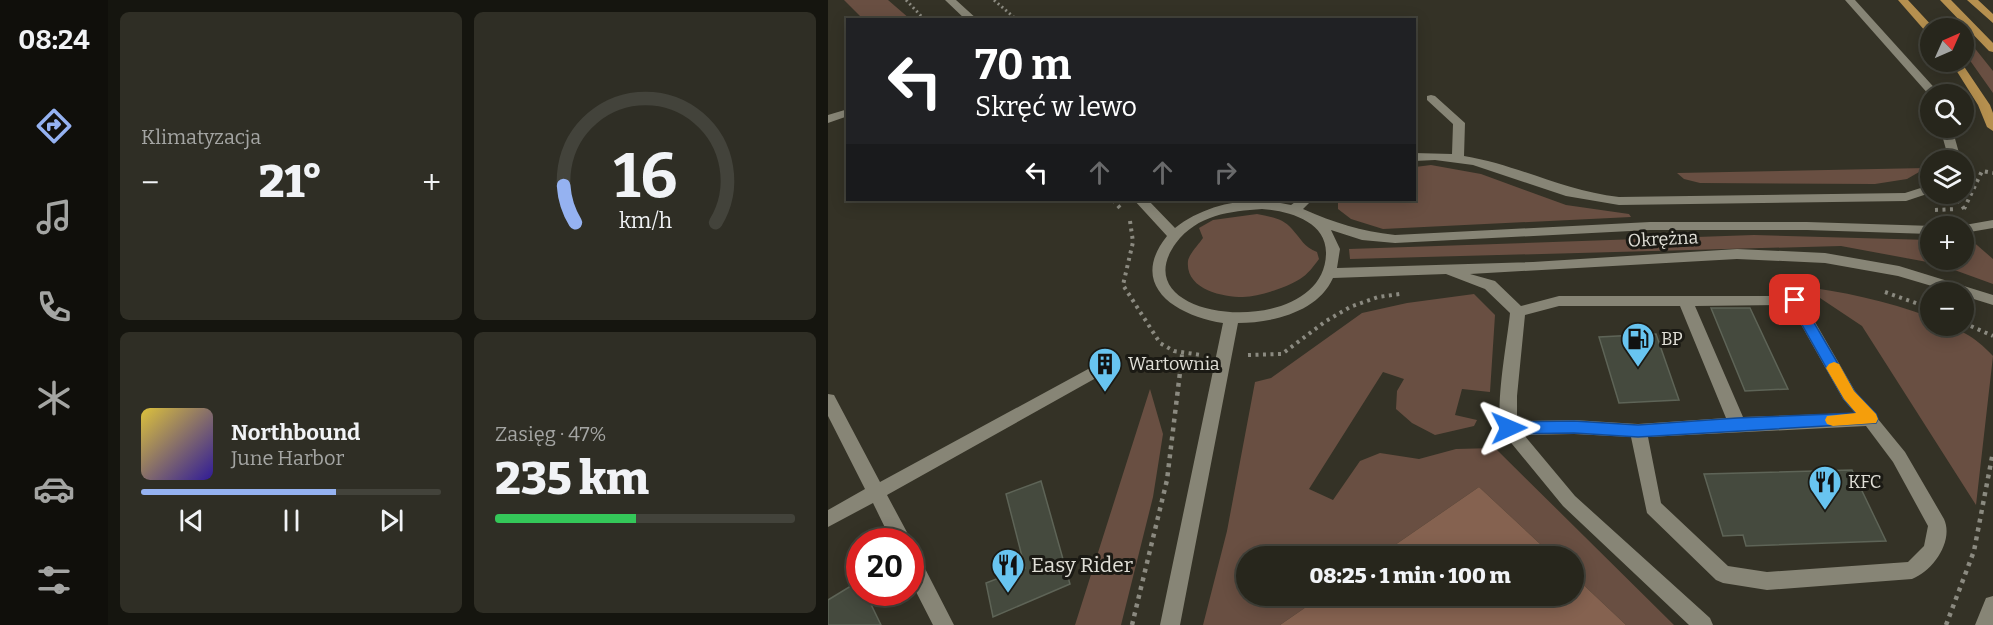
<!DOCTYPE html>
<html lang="pl">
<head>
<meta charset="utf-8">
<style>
  :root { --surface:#27261c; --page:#2f2e25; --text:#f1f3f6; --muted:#a4a5a3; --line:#43433b; --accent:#95b2f1 }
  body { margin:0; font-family:Bitter,serif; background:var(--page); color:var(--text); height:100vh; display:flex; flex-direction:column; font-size:22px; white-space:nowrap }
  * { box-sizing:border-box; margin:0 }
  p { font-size:20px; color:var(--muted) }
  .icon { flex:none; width:33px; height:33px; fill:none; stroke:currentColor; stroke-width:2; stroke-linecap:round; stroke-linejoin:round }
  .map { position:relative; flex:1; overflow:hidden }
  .details { display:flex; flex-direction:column; gap:12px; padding:12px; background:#15150f; width:720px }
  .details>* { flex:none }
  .banner { position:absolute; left:18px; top:18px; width:570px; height:183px; border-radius:0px; box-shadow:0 3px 15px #0003,0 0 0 2px var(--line); background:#202124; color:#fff; overflow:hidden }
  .needle { width:39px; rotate:45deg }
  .fabs { position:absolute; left:1092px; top:18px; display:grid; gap:12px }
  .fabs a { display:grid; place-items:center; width:54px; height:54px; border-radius:50%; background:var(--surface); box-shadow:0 3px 15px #0003,0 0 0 2px var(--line); font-size:30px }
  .speed { position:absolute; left:18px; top:528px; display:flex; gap:12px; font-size:30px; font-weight:700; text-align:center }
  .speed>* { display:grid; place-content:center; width:78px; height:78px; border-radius:50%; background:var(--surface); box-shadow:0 3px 15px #0003,0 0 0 2px var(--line); line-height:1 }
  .speed .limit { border:9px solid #d22; background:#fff; color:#111 }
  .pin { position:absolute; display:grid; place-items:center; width:51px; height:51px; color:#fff; margin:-26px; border-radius:12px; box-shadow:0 3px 9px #0006 }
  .me { position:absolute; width:66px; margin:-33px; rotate:89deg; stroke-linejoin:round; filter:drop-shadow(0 0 4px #0008) }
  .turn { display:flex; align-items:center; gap:21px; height:126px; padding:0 30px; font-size:27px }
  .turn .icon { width:78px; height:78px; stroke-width:2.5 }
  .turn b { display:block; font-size:42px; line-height:51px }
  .lanes { display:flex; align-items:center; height:57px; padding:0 30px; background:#0003; justify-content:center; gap:30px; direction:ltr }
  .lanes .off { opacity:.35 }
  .big { font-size:45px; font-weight:800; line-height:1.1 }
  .details .widget { flex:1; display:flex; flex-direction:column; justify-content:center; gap:9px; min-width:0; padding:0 21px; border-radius:9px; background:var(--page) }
  .details .dial { align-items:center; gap:0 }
  .dial svg { height:156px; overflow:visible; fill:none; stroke:var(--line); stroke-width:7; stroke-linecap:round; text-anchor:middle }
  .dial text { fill:var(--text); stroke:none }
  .song { display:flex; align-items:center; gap:18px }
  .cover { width:72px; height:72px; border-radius:9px; background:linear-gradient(135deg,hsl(50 70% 55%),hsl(250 70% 35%)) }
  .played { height:6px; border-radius:3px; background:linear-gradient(90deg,var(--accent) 65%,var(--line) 65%) }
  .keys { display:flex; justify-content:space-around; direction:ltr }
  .heat { display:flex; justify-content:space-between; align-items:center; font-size:33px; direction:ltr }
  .charge { height:9px; border-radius:4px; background:linear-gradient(90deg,#34c759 47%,var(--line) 0) }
  .details .tiles { flex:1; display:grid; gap:12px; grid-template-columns:repeat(2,1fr) }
  .trip { position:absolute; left:408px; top:546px; width:348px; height:60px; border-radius:30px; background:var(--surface); box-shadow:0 3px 15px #0003,0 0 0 2px var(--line); font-weight:800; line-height:60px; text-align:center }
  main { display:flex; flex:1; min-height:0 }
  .dock { display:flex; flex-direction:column; width:108px; justify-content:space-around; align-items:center; background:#100f0b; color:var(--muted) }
  .dock .icon { width:42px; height:42px }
  .dock .current { color:var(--accent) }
  .dock b { font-size:27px; color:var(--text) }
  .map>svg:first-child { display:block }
</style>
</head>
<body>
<main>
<nav class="dock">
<b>08:24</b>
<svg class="icon current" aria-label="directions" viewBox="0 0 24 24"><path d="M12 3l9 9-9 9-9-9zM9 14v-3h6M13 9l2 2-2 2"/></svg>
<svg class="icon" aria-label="music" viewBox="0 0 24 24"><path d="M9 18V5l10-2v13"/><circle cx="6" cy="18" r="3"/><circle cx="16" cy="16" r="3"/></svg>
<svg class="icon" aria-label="phone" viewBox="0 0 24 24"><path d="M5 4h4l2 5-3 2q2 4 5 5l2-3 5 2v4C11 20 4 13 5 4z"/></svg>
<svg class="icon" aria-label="climate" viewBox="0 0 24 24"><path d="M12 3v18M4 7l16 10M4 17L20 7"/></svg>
<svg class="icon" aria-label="car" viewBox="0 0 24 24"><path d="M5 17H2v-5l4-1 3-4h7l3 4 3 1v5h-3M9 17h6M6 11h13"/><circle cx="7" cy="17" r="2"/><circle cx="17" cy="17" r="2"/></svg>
<svg class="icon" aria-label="filters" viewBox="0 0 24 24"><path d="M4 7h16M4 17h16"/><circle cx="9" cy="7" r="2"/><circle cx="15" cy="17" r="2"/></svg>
</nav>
<section class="details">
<div class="tiles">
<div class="widget"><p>Klimatyzacja</p>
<div class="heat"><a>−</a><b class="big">21°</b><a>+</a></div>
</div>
<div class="widget dial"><svg viewBox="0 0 100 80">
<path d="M14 69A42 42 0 1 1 86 69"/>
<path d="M14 69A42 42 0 0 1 8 50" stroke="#95b2f1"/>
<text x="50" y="56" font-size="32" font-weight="700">16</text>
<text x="50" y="72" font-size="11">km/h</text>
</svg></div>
<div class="widget">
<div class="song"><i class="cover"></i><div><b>Northbound</b><p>June Harbor</p></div></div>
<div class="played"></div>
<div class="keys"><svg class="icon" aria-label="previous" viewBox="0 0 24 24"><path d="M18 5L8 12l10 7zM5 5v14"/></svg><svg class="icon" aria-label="pause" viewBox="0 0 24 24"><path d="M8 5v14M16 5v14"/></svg><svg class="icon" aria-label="next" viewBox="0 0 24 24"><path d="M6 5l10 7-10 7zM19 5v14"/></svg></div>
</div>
<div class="widget"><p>Zasięg · 47%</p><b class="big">235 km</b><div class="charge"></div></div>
</div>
</section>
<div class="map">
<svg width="1165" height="625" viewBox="0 0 1165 625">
  <rect width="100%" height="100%" fill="#343226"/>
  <path fill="#694f42" d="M16 0H60L82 19H35Z
    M1137 36 1165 71V93L1136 52Z
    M603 165 653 174 738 205 801 214 803 217 555 229 523 219 510 209V200H586L587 167Z
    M1098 168 1079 179 1047 184 872 183 856 179 849 173Z
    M429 214C442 217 455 218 464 229 473 239 476 247 489 252L491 259C485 267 480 274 472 279 458 288 432 296 415 297 394 297 357 289 360 261 361 254 371 244 375 238L371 228 385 220Z
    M926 235 1102 240V260H1136V239H1142L1165 259V284L1110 264 1013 246 522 259 521 249Z
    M968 286C1015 291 1058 301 1102 317V326C1131 326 1146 336 1165 356L1148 505 1034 326 992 298Z
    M646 294 667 315 662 392 634 389 627 415 649 420 646 426 607 435 584 423 568 409 569 391 576 379 555 372 481 489 505 500 532 461 552 453 591 459 628 449 667 448 846 625H798L746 576V556H725L651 487 551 556H418V596H494L452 625H375L399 531 427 382 443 378 534 313 579 303Z
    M322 389 335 434 325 497 293 625H247Z"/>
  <path fill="#856250" d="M651 487 725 556H551Z
    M746 576 798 625H452L494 596H746Z"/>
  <path fill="#454a3e" stroke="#5e6457" stroke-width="1.5" d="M883 308H922L960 389 917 391Z
    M828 334 851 400 791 403 771 337Z
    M1024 470 1058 541 918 546 915 535 895 536 876 474Z
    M213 481 242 584 165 617 158 583 197 568 178 494Z
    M31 581 32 592H37L53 625H0V600Z"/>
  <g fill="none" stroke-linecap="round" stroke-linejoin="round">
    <path stroke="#8b8a80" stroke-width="3" stroke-dasharray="2 3" stroke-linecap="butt" d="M78 0 97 20
      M166 0 189 20"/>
    <path stroke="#8b8a80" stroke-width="4" stroke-dasharray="3 4.5" stroke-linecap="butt" d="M1126 194 1137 210
      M285 200 292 208
      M1136 209 1154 171 1165 173
      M1107 210 1129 209
      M302 221 305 242 295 285 332 343 346 351 373 355
      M1057 292 1102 308
      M1136 323 1165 336
      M420 355 454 354 498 321 522 307 550 297 572 294
      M353 365 354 354"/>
    <path stroke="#8b8a80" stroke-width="4.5" stroke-dasharray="4 5" stroke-linecap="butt" d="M304 625 339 480 353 364
      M1118 625 1146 551 1165 452"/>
    <path fill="#878576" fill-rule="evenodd" d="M117 0H128L150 20H138Z
      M1017 0H1027L1112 94 1102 96Z
      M603 95 607 96 637 123 636 156C691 165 735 191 791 197L1077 193 1102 185V193L1078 201 791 205 738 196 645 165 607 160 586 161V153L624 154 625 124 599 100V96Z
      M20 109V116L0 123V115Z
      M1112 128H1124L1133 160H1121Z
      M306 200H320L347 228C379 203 424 195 463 205L470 200H484L475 209C507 223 532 231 567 235L822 222H979L1105 226H1102V234L979 230H822L567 243 534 240 503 230 512 249 509 268 705 262 909 249 997 253 1071 266 1165 295V305L1136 296V292H1124L1070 276 997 263 909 259 642 274 667 281 693 306 731 296H972L1027 391 1077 452 1116 519C1126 541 1105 571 1084 579L939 590 895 583 888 580 819 513 803 437 746 434 696 435 747 496 882 618 885 625H861L735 506 675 433C665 414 680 337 682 313L657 289 618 274 505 278C490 312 444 323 410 323L352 625H332L395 323C349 316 299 286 339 236ZM434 209C460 211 499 221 498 254 496 342 289 324 348 243 369 215 402 211 434 209ZM962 305 1015 399 1027 413 915 417 867 306ZM731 306H852L898 418 810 424 746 420 689 421V396L697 315ZM1038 426 1065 462 1100 526 1096 546 1080 562 939 572 900 566 833 503 820 437Z
      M1165 220V228L1136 233V226H1131Z
      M262 368 268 370 270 374 268 378 59 495 81 536 83 542 82 544V542H64L45 503 0 527V510L37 489 0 416V394L6 395 52 482Z
      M82 551 89 553 126 625H105L82 580Z
      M1165 596V625H1147L1158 598Z"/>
    <path fill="#b6904f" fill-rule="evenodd" d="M1070 0H1080L1106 28H1102V33L1098 32Z
      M1112 0H1123L1165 43V52L1161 51Z
      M1139 0H1150L1165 14V23Z
      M1123 62H1133L1162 105 1165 113V131L1159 127 1150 105Z"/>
  </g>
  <path fill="#1a73e8" stroke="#114b97" stroke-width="1.5" d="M967 295 971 297 1026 391 1048 414 1050 419 1048 423 810 437 746 433 681 434 676 432 674 428 676 423 681 422 746 421 810 425 909 418 1028 413 1016 399 960 300Z"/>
  <path fill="#f59e0b" d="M1006 362 1011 364 1026 391 1048 414 1050 419 1048 423 1005 426 999 424 997 420 999 416 1028 413 1016 399 998 368 1001 364Z"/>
  <defs>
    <g id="fuel-pin" transform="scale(1.725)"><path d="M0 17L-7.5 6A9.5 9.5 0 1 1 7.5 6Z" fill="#68c4f0" stroke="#1b1a14"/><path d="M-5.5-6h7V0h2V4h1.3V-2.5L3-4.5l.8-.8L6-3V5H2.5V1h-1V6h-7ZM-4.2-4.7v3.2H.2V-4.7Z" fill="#111"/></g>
    <g id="building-pin" transform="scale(1.725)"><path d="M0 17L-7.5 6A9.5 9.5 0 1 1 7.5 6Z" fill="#68c4f0" stroke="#1b1a14"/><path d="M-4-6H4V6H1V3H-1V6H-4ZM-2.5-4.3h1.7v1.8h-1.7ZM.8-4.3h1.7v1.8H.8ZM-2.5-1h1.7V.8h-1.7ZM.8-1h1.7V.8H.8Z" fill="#111"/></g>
    <g id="restaurant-pin" transform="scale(1.725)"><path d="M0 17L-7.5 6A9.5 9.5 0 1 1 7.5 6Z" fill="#68c4f0" stroke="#1b1a14"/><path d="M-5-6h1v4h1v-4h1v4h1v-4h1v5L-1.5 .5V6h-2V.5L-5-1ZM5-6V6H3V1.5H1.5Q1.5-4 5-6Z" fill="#111"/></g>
  </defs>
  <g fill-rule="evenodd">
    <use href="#fuel-pin" x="810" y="339"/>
    <use href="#building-pin" x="277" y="364"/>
    <use href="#restaurant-pin" x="997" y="482"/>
    <use href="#restaurant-pin" x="180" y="565"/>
  </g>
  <g text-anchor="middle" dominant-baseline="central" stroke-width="6" stroke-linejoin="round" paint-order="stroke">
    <g font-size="18" fill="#e0dfd7" stroke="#1b1a14">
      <text transform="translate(835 239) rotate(-3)">Okrężna</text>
    </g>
    <g font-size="18" fill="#e0dfd7" stroke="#1b1a14" text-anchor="start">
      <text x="833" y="339">BP</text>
      <text x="300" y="364">Wartownia</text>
      <text x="1020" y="482">KFC</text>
    </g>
    <g font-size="21" fill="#e0dfd7" stroke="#1b1a14" text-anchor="start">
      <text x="203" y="565">Easy Rider</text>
    </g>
  </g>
</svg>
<div class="fabs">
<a><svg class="needle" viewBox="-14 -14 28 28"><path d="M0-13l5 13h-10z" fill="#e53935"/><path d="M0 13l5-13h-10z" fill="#a4a5a3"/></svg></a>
<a><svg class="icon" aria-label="search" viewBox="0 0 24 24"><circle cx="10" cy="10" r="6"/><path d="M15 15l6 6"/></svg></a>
<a><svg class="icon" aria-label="layers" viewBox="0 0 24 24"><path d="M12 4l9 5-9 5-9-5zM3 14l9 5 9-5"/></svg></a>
<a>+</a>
<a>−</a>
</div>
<div class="speed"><div class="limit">20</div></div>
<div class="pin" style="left:967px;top:300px;background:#d93025"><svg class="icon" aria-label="arrive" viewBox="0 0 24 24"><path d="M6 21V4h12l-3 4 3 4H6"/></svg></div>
<svg class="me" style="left:681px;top:428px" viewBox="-20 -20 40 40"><path d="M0-17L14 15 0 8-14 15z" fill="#1a73e8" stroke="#fff" stroke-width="4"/></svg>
<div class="trip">08:25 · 1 min · 100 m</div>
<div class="banner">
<div class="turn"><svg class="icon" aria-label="left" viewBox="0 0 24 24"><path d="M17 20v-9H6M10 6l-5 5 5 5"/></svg><div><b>70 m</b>Skręć w lewo</div></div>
<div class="lanes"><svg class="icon" aria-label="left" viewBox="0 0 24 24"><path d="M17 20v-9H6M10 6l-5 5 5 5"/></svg><svg class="icon off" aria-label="ahead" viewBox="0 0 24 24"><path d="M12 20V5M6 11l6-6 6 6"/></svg><svg class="icon off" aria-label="ahead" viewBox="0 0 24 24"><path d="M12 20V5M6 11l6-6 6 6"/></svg><svg class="icon off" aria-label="right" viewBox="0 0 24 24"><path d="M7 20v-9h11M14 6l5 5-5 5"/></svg></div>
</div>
</div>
</main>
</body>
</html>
